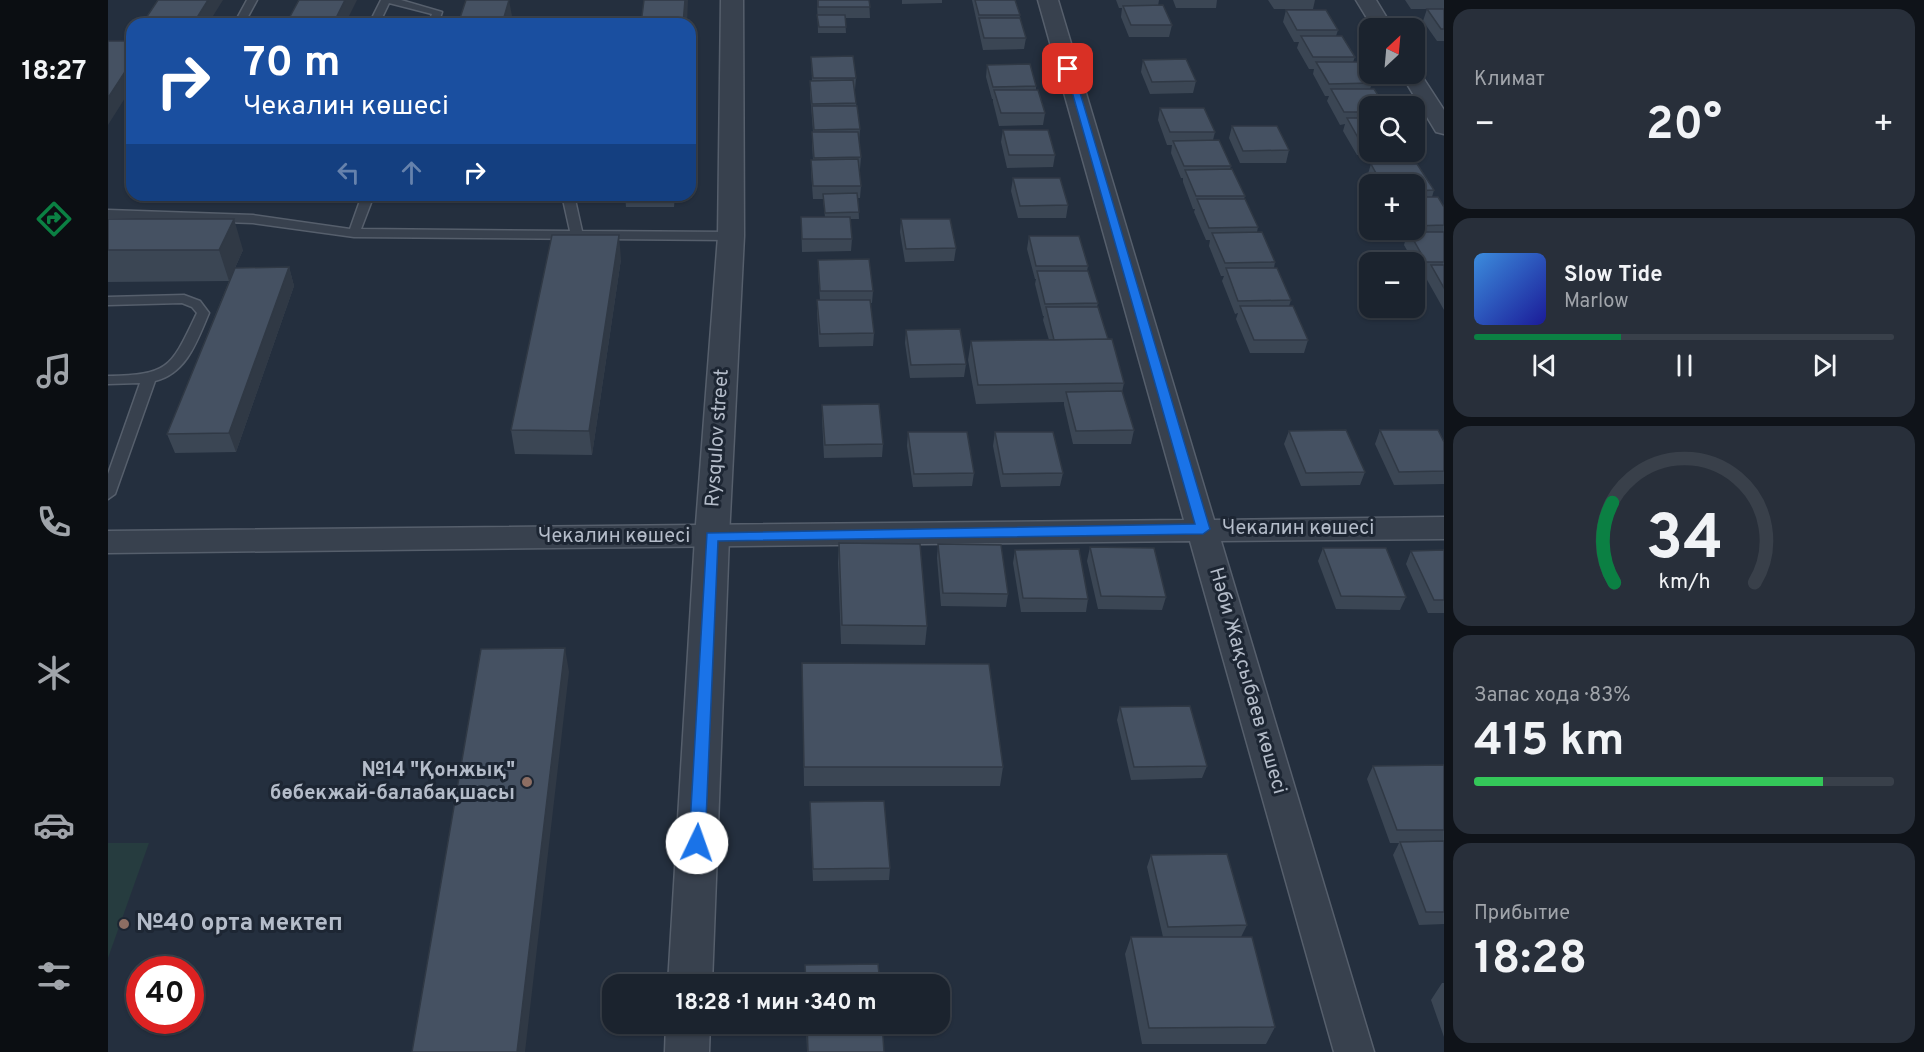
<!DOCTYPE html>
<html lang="ru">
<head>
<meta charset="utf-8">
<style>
  :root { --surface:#1b232e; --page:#282f3a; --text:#f1f3f6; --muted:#a0a4aa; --line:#39404a; --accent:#0b8043 }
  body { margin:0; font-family:Overpass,sans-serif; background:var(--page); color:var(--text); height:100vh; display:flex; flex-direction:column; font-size:22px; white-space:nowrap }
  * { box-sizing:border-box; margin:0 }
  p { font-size:20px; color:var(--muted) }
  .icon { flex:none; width:33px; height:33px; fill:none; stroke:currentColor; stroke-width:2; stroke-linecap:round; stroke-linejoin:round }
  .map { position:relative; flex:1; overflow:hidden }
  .drawer { display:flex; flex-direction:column; gap:9px; padding:9px; background:#0f1319; width:480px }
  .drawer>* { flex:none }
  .guide { position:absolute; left:18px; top:18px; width:570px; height:183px; border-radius:18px; box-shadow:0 2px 4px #0004,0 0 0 2px var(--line); background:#1a4fa0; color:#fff; overflow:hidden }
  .needle { width:39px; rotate:26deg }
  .buttons { position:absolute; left:1251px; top:18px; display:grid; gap:12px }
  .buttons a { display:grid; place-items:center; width:66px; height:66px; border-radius:12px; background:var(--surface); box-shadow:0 2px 4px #0004,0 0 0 2px var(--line); font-size:30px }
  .speed { position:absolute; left:18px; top:956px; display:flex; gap:12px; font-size:30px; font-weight:700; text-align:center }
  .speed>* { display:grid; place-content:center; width:78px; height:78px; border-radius:50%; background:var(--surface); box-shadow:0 2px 4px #0004,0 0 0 2px var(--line); line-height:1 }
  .speed .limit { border:9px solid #d22; background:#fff; color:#111 }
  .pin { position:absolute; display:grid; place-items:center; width:51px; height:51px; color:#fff; margin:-26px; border-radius:12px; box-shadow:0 3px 9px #0006 }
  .me { position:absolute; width:66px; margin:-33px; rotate:3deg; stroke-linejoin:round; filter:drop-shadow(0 0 4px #0008) }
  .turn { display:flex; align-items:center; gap:21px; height:126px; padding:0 18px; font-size:27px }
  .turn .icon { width:78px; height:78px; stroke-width:2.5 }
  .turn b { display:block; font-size:42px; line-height:51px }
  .lanes { display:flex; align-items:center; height:57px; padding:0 18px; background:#0003; justify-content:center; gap:30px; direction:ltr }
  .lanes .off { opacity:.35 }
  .big { font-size:45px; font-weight:700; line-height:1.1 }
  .drawer .widget { flex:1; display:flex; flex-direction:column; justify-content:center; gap:9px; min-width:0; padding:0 21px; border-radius:18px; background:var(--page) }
  .drawer .dial { align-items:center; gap:0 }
  .dial svg { height:156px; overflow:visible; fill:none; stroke:var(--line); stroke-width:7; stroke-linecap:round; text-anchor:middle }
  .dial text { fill:var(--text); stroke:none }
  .song { display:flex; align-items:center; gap:18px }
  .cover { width:72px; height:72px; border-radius:9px; background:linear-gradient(135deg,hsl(210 70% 55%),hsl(240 70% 35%)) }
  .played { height:6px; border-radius:3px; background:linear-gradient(90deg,var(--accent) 35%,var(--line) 35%) }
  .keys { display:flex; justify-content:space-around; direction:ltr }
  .heat { display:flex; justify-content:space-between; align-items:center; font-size:33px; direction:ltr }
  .charge { height:9px; border-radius:4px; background:linear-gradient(90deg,#34c759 83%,var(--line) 0) }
  .trip { position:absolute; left:494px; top:974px; width:348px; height:60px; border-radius:18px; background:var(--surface); box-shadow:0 2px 4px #0004,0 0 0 2px var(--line); font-weight:700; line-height:60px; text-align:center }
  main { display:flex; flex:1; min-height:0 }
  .menu { display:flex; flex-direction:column; width:108px; justify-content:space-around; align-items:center; background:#0b0e12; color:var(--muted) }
  .menu .icon { width:42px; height:42px }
  .menu .active { color:var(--accent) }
  .menu b { font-size:27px; color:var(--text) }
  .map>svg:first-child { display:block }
</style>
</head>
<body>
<main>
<nav class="menu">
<b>18:27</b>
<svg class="icon active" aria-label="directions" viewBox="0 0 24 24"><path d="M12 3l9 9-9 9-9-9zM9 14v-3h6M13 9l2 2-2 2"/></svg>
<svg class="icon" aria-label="music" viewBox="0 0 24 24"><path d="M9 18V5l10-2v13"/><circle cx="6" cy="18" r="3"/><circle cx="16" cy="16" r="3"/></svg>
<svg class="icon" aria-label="phone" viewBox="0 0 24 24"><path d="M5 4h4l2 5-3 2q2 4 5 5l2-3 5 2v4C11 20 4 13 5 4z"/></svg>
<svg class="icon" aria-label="climate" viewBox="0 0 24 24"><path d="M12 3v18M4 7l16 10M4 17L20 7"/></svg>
<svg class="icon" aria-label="car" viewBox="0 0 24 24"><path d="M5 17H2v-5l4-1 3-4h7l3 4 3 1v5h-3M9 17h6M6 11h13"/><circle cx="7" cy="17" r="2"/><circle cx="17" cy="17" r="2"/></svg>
<svg class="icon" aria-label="filters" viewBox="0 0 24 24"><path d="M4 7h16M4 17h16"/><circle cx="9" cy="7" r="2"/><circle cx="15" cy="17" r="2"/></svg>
</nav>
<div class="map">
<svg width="1336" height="1052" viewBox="0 0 1336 1052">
  <rect width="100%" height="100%" fill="#242f3e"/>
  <path fill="#263c3f" d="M0 843H41L0 958Z"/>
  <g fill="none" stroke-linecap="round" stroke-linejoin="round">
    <g stroke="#565f6c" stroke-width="3">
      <path id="service" d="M139 0H149L136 24H126Z
        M273 0H293L334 12 330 24H320L324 14 281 3 271 24H261Z
        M254 195H266L253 229 462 231 454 195H466L474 231 623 232 629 236 623 240 246 237 145 223 0 218V210L145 215 242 229Z
        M76 295 92 301 101 313C89 341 79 373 47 381L7 494 0 499V474L32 383 0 384V376C62 375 63 367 89 313L84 307 74 303 0 305V297Z"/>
    </g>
    <g stroke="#565f6c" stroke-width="3">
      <path id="minor" d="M930 0H950L1106 520 1336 517V539L1113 541 1266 1052H1226L1082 541 0 553V531L1076 520Z
        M1248 0H1268L1285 28H1265Z
        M1306 69 1310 70 1336 110V134L1328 132 1293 74H1306Z"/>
    </g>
    <g stroke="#565f6c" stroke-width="3">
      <path id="tertiary" d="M613 0H635L636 236 621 537 604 984H560L587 537 610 236Z
        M558 1023H602L601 1052H557Z"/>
    </g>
    <use href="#service" fill="#38414e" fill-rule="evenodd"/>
    <use href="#minor" fill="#38414e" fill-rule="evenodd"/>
    <use href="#tertiary" fill="#38414e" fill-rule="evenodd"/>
  </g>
  <path fill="#3b4654" d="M709 0H761L762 18H737L738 33H710Z
    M794 0H834V3L794 4Z
    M864 0H907L918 38 916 49 875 50Z
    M1008 0H1051L1050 6 1064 25 1061 37H1021L1013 17 1014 8H1011Z
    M1065 0H1109L1108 8H1068Z
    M1160 0H1207L1205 9H1166Z
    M1297 0H1336V9H1303Z
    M1319 9H1336V41H1329L1315 21Z
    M1178 10 1230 30 1228 36 1247 57 1245 62 1264 83 1262 89V152H1295L1294 155H1249L1235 131 1237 124 1232 125 1219 101 1221 96H1217L1205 74 1206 69H1201L1189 48 1191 42H1186L1175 22Z
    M703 57 748 78 747 90H746L752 129 751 142 753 157 752 169H751L753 186 752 198H750L751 219H742L744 239 743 251 694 252 693 217H717L715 199H705L703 172V160H705L704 145V132H705L702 93V81H704Z
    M1035 60 1088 81 1085 93 1042 94 1033 72Z
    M879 65 928 86V90L937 113 935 125 891 126 885 102V99H884L878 77Z
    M1052 108 1107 132 1105 140 1123 166 1122 169 1137 196 1136 199 1150 227 1149 232 1167 262 1166 268 1183 300 1181 306 1200 340 1196 353H1142L1128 319 1130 313 1127 314 1114 281 1116 276H1113L1101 246 1102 240H1098L1086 212 1087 209H1085L1075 182V178H1073L1063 153 1064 145H1059L1050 120Z
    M1124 126 1181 150 1178 163H1132L1121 138Z
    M895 130 947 155 945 167 899 168 893 142Z
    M1263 164 1326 190 1324 197 1336 207V310L1318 278 1319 275H1313L1296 245 1298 238H1294L1289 230H1306V184H1263L1259 177Z
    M905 178 960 205 958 218H910L903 191Z
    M517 195H567L566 207H518Z
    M0 219 135 250 127 268 181 267 186 286 128 452 67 453 59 434 121 281 0 282Z
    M793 219 848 248 846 261 797 262 792 232Z
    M921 236 980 266 979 271 990 303 989 307 1016 383 1014 392 1026 430 1023 444H965L956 405V402L868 404 860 360 863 341 941 340 935 320 936 316H935L927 284 928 279H927L919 249Z
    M513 259 484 455 407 454 403 430Z
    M710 260 765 291 764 303H762L766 333 765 346 711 347 709 313V300H712L710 272Z
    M798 330 858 364 856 377 802 378 797 343Z
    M714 405 775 444 774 457 716 458 714 418Z
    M1272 430 1336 442V484L1286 485 1267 444Z
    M1181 431 1257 472 1252 485 1193 486 1176 444Z
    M800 432 866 473 864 486 805 487 799 446Z
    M887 432 955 473 952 486 893 487 885 446Z
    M731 543 819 626 817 645 733 644 730 562Z
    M830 544 900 594 898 607 833 606 829 558Z
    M982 547 1058 597 1054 610 990 609 979 561Z
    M1215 548 1298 597 1292 610 1228 609 1210 561Z
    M907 550 980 599 978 612H913L905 563Z
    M1336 550V613H1320L1298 564 1303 551Z
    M694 663 895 767 892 786H696Z
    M1012 707 1099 766 1094 778 1023 780 1009 720Z
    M1336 765V924L1311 925 1285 855 1291 843H1282L1259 779 1265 766Z
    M702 802 782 868 781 880 705 881 702 815Z
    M1043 855 1139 925 1133 937 1167 1027 1158 1044H1034L1017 954 1023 937H1055L1039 867Z
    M1334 983H1336V1037L1323 1000Z
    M698 1023H774L776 1052H699Z"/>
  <path fill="#303945" d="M100 0H115L100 24H85Z
    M237 0H249L237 24H225Z
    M401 0 404 16 401 24H394Z
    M577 0H580L579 24H575Z
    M24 61V87L0 125V98Z
    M126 219 135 250 121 281 111 250Z
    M511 235 513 259 484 455 481 431Z
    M181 267 186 286 128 452 121 433Z
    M457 648 461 672 417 1052H409Z"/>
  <path fill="#455162" stroke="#303945" stroke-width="1.5" d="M50 0H100L85 24H34Z
    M191 0H237L225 24H178Z
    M358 0H401L394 24H350Z
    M536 0H577L575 24H533Z
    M710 0H761L762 7H710Z
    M867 0H907L912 15H871Z
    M1055 5 1064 25H1023L1015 6Z
    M1319 9H1336V29H1333Z
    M1178 10H1218L1230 30H1189Z
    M709 15H737L738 27H711Z
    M871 18H912L918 38H876Z
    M1193 36H1234L1247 57H1205Z
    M0 41H24V61L0 98Z
    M745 56 748 78H705L703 57Z
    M1078 59 1088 81 1044 82 1035 60Z
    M1208 62H1250L1264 83 1221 84Z
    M922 64 928 86 885 87 879 65Z
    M745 80 748 103 704 104 702 81Z
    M1223 89H1266L1277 106H1262V112H1236Z
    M886 90H930L937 113H893Z
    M704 106H749L752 129 706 130Z
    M1052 108H1096L1107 132H1062Z
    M1239 118H1262V143H1253Z
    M1124 126H1169L1181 150 1135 151Z
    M895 130H940L947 155H901Z
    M704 132H750L753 157 706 158Z
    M1111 140 1123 166H1076L1065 141Z
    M750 159 753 186H705L703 160Z
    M1263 164H1309L1326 190 1306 191V184H1274Z
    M1124 169 1137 196H1088L1077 170Z
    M905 178H952L960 205 912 206Z
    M749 193 751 212 717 213 715 194Z
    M1306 197H1330L1336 207V225L1306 226Z
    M1089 199H1137L1150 227 1101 228Z
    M693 217H742L744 239H694Z
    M0 219H126L111 250H0Z
    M793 219H842L848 248 798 249Z
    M1154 232 1167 262 1117 263 1104 233Z
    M1301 232H1336V262H1318Z
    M444 235H511L481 431 403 430Z
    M921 236H971L980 266H928Z
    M761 259 765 291H712L710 260Z
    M1323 265H1336V288Z
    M181 267 121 433 59 434 127 268Z
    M1118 268H1169L1183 300 1130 301Z
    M929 271H980L990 303 937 304Z
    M709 300H762L766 333 712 334Z
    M1132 306H1185L1200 340H1146Z
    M938 307H990L1000 339 946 340Z
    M852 329 858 364 803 365 798 330Z
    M1004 339 1016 383 870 385 863 341Z
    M1014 391 1026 430 968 431 958 392Z
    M771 404 775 444 717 445 714 405Z
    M1238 430 1257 472 1198 473 1181 431Z
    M1272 430H1330L1336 442V471L1291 472Z
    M800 432H859L866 473 806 474Z
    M887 432H945L955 473 895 474Z
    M731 543 812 544 819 626 734 625Z
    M830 544 893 545 900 594 835 593Z
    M982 547 1046 548 1058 597 993 596Z
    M1215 548H1278L1298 597 1233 596Z
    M971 549 980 599 915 598 907 550Z
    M1336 550V600H1326L1303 551Z
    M457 648 409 1052H304L373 649Z
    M694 663 881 664 895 767H696Z
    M1082 706 1099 766 1026 767 1012 707Z
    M1336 765V830H1289L1265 766Z
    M776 801 782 868 705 869 702 802Z
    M1336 841V912H1318L1292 842Z
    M1119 854 1139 925 1060 927 1043 855Z
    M1023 937H1144L1167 1027 1041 1028Z
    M770 964 772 984H698L697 965Z
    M699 1023H774L776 1052H700Z"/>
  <path fill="#1a73e8" stroke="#114b97" stroke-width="1.5" d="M957 67 965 69 1102 529 1095 534 610 541 597 843 595 848H583L581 843 599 533 1087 524Z"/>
  <g fill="#8d6e63" stroke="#1d2633" stroke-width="2">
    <circle cx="419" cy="782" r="6"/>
    <circle cx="16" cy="924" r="6"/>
  </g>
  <g text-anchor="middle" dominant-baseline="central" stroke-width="6" stroke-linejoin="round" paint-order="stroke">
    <g font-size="20" fill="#b4bcc9" stroke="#1d2633">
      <text transform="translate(610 438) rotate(-86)">Rysqulov street</text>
      <text x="1190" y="529">Чекалин көшесі</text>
      <text x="506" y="537">Чекалин көшесі</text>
      <text transform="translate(1139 681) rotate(74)">Нәби Жақсыбаев көшесі</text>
    </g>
    <g font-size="20" font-weight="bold" fill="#b4bcc9" stroke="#1d2633" text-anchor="end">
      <text x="407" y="771">№14 "Қонжық"<tspan x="407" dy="23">бөбекжай-балабақшасы</tspan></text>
    </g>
    <g font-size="24" font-weight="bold" fill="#b4bcc9" stroke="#1d2633" text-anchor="start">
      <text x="28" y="924">№40 орта мектеп</text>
    </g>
  </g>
</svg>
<div class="buttons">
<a><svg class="needle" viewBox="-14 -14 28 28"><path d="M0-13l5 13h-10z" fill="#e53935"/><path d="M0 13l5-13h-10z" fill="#a0a4aa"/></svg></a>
<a><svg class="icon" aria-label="search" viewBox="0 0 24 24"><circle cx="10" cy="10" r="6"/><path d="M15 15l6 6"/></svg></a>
<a>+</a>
<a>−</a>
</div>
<div class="speed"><div class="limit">40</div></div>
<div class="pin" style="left:960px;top:69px;background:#d93025"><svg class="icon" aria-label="arrive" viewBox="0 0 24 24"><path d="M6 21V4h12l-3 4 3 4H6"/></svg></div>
<svg class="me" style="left:589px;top:843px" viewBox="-20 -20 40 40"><circle r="19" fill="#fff"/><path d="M0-13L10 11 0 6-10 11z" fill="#1a73e8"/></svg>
<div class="trip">18:28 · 1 мин · 340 m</div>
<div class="guide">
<div class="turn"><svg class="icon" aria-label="right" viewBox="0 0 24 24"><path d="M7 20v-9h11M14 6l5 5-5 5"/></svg><div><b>70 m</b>Чекалин көшесі</div></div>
<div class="lanes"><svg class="icon off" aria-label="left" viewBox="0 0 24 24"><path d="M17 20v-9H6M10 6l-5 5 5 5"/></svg><svg class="icon off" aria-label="ahead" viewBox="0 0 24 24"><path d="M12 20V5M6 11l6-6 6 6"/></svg><svg class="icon" aria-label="right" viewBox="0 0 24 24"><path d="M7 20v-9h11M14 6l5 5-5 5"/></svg></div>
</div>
</div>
<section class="drawer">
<div class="widget"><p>Климат</p>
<div class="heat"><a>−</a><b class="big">20°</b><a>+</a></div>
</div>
<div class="widget">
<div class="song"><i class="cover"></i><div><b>Slow Tide</b><p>Marlow</p></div></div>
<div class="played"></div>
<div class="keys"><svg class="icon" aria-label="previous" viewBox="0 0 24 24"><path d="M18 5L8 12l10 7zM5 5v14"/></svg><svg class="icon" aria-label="pause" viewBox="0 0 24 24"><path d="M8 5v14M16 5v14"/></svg><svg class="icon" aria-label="next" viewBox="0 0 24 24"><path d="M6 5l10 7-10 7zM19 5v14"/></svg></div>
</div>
<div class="widget dial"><svg viewBox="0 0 100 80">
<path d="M14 69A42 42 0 1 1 86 69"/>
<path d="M14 69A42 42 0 0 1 13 28" stroke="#0b8043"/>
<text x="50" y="56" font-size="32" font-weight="700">34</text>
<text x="50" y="72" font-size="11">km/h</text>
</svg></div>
<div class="widget"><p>Запас хода · 83%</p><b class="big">415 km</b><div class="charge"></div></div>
<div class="widget"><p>Прибытие</p><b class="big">18:28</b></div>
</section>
</main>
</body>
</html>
